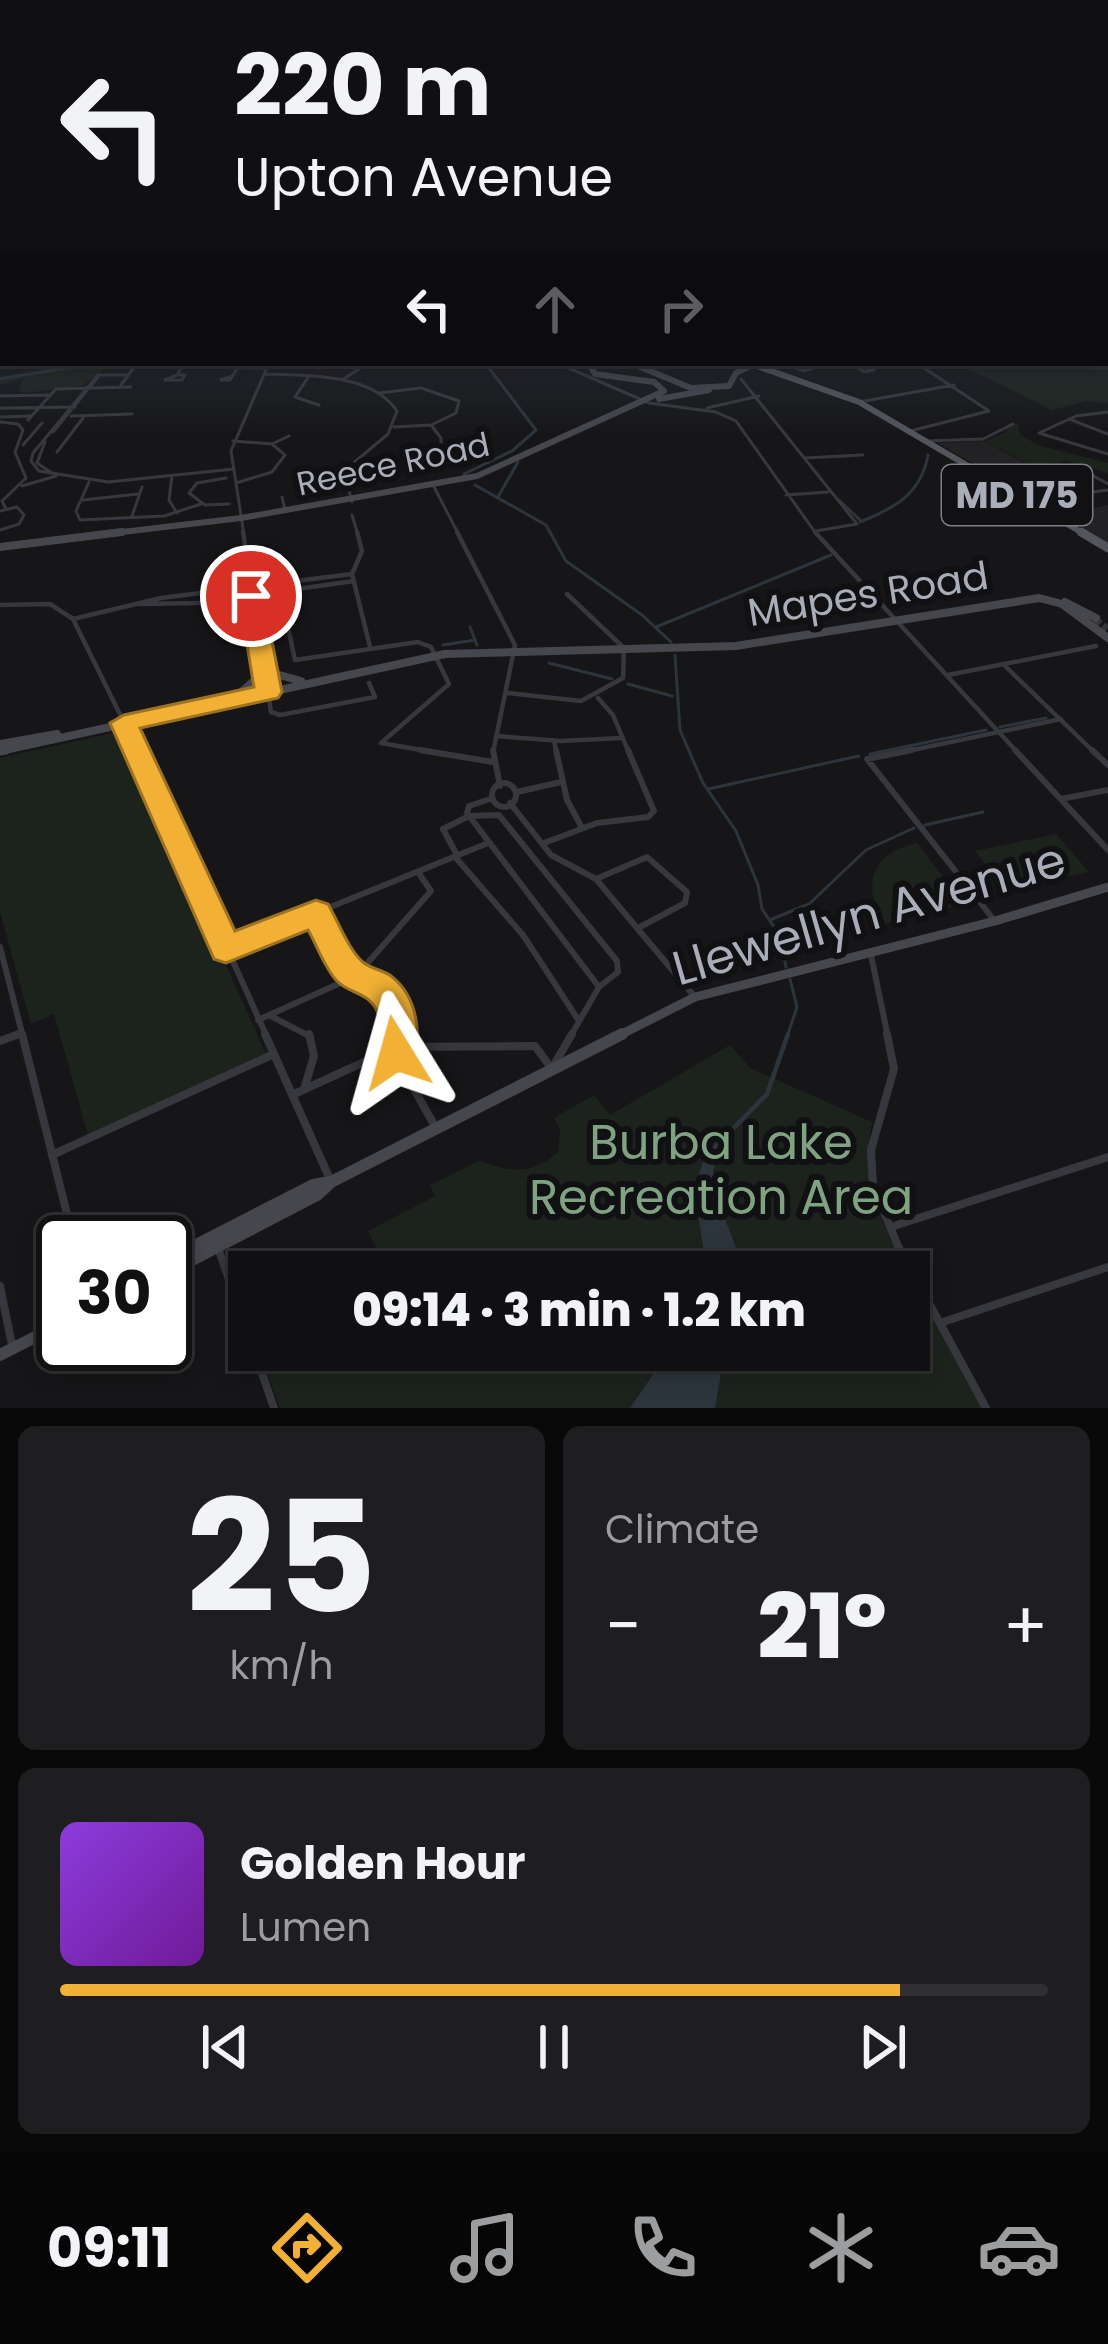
<!DOCTYPE html>
<html lang="en">
<head>
<meta charset="utf-8">
<style>
  :root { --surface:#101012; --page:#1e1e20; --text:#f1f3f6; --muted:#9c9d9f; --line:#303032; --accent:#f2b134 }
  body { margin:0; font-family:Poppins,sans-serif; background:var(--page); color:var(--text); height:100vh; display:flex; flex-direction:column; font-size:45px; white-space:nowrap }
  * { box-sizing:border-box; margin:0 }
  p { font-size:39px; color:var(--muted) }
  .icon { flex:none; width:66px; height:66px; fill:none; stroke:currentColor; stroke-width:2; stroke-linecap:round; stroke-linejoin:round }
  .map { position:relative; height:1408px; overflow:hidden }
  .drawer { display:flex; flex-direction:column; gap:18px; padding:18px; background:#09090a; flex:1 }
  .drawer>* { flex:none }
  .top-card { position:absolute; left:0px; top:0px; width:1110px; height:366px; box-shadow:0 6px 18px #0003,0 0 0 3px var(--line); background:#101012; color:var(--text); overflow:hidden }
  .speed { position:absolute; left:36px; top:1215px; display:flex; gap:24px; font-size:60px; font-weight:700; text-align:center }
  .speed>* { display:grid; place-content:center; width:156px; height:156px; border-radius:50%; background:var(--surface); box-shadow:0 6px 18px #0003,0 0 0 3px var(--line); line-height:1 }
  .speed .limit { border:6px solid #111; border-radius:18px; background:#fff; color:#111 }
  .pin { position:absolute; display:grid; place-items:center; width:102px; height:102px; color:#fff; margin:-51px; border:6px solid #fff; border-radius:50%; box-shadow:0 3px 12px #0007 }
  .me { position:absolute; width:132px; margin:-66px; rotate:352deg; stroke-linejoin:round; filter:drop-shadow(0 0 9px #0008) }
  .turn { display:flex; align-items:center; gap:42px; height:252px; padding:0 36px; font-size:54px }
  .turn .icon { width:156px; height:156px; stroke-width:2.5 }
  .turn b { display:block; font-size:84px; line-height:102px }
  .lanes { display:flex; align-items:center; height:114px; padding:0 36px; background:#0003; justify-content:center; gap:60px; direction:ltr }
  .lanes .off { opacity:.35 }
  .big { font-size:90px; font-weight:800; line-height:1.1 }
  .drawer .card { flex:1; display:flex; flex-direction:column; justify-content:center; gap:18px; min-width:0; padding:0 42px; border-radius:18px; background:var(--page) }
  .drawer .dial { align-items:center; gap:0 }
  .dial b { font-size:156px; line-height:1 }
  .song { display:flex; align-items:center; gap:36px }
  .cover { width:144px; height:144px; border-radius:18px; background:linear-gradient(135deg,hsl(270 70% 55%),hsl(280 70% 35%)) }
  .played { height:12px; border-radius:6px; background:linear-gradient(90deg,var(--accent) 85%,var(--line) 85%) }
  .keys { display:flex; justify-content:space-around; direction:ltr }
  .heat { display:flex; justify-content:space-between; align-items:center; font-size:66px; direction:ltr }
  .drawer .tiles { flex:1; display:grid; gap:18px; grid-template-columns:1fr 1fr }
  .card:last-child { grid-column:span 2 }
  .trip { position:absolute; left:228px; top:1251px; width:702px; height:120px; border-radius:0px; background:var(--surface); box-shadow:0 6px 18px #0003,0 0 0 3px var(--line); font-weight:800; line-height:120px; text-align:center }
  .tab-bar { display:flex; height:192px; justify-content:space-around; align-items:center; background:#060607; color:var(--muted) }
  .tab-bar .icon { width:84px; height:84px }
  .tab-bar .on { color:var(--accent) }
  .tab-bar b { font-size:54px; color:var(--text) }
  .map>svg:first-child { display:block }
</style>
</head>
<body>
<div class="map">
<svg width="1108" height="1408" viewBox="0 0 1108 1408">
  <rect width="100%" height="100%" fill="#161618"/>
  <path fill="#222225" d="M984 441 1023 462 1007 468 1080 511 1108 505V543L937 443Z"/>
  <path fill="#1c231d" d="M1108 316V403L1087 401 1052 410 956 363H1107Z
    M76 363 111 364 82 386 24 393 18 391 23 379 0 385V376Z
    M1009 423 1018 424 1020 434 1037 445 1108 463V473L1066 461 1016 472 1008 468 1025 462 985 441 1006 432Z
    M121 731 266 1054 88 1135 54 1014 31 1024 0 912V758Z
    M1056 834 1089 872 1006 890 975 851Z
    M917 843 962 901 960 905 884 924C861 886 871 852 917 843Z
    M730 1045 750 1068 872 1122C859 1186 880 1217 908 1272H362L357 1262 377 1250 368 1231 435 1196 430 1185 479 1161C510 1172 531 1176 558 1152L560 1129 554 1118 594 1095 610 1115Z
    M909 1273 982 1408H280L259 1350H909Z"/>
  <path fill="#2c353c" d="M717 1143 713 1176 716 1195 745 1272H706C704 1232 682 1173 717 1143Z
    M670 1350H725L715 1408H630Z"/>
  <g fill="none" stroke-linecap="round" stroke-linejoin="round">
    <path stroke="#2c353c" stroke-width="3" d="M0 379 96 363
      M464 474 512 451 536 430 485 363
      M475 485 546 525 566 561 642 615 671 642
      M498 497 518 462
      M839 500 861 521
      M860 522C895 508 921 494 928 455
      M470 627 477 645
      M656 627 831 555
      M443 645 475 640
      M675 655 680 730 703 783 736 831 758 885 762 909 781 937 786 967
      M549 663 612 679
      M628 684 672 696
      M1000 727 1046 718
      M870 754 986 730
      M708 789 859 756
      M925 825 983 812
      M772 919 809 904 866 850 914 828
      M787 1037 797 1007 790 979"/>
    <path stroke="#2c353c" stroke-width="4.5" d="M716 1146 767 1094 788 1034"/>
    <path stroke="#333438" stroke-width="4.5" stroke-dasharray="4.5 1.5" stroke-linecap="butt" d="M643 363 654 368"/>
    <path stroke="#333438" stroke-width="8" stroke-dasharray="8 3" stroke-linecap="butt" d="M1094 619 1107 629"/>
    <path stroke="#37383d" stroke-width="3" d="M557 363 649 403 716 412 736 421 817 535
      M782 363 804 371 828 363
      M845 363 874 370 864 372 857 367
      M223 365 232 363
      M182 367 266 368
      M264 374C305 375 372 373 397 411L388 434 344 471 352 502
      M98 375 33 453 31 461 39 471 108 482 234 469
      M98 375H129
      M177 375H185L182 380H165Z
      M177 375 182 367
      M232 376 221 380H230L237 369
      M309 376 295 397 319 405
      M741 379 857 524
      M342 380 368 363
      M121 385 135 366
      M379 393 421 388 459 401 456 413 431 425 394 427
      M0 396 48 395
      M859 402 954 385
      M0 408 75 407
      M707 408 759 396
      M1108 412 1076 416 1039 433 1108 454
      M71 416 132 414
      M0 417 31 416
      M1069 419 1108 434
      M28 420 56 389 131 387
      M0 422 18 424 23 430 15 452 26 478 2 501 6 509
      M431 425 441 438V450
      M910 431 989 411 921 366
      M53 432 98 377
      M233 441 272 444 285 455 272 472 236 483
      M927 441 983 439 1013 424
      M45 442 37 463 52 473
      M272 444 289 436
      M23 445 42 423
      M57 452 83 418
      M804 458 863 455
      M172 476 169 500 177 513
      M226 478 197 483 189 493 205 505 229 504
      M89 482 76 511 80 520 164 516 201 504
      M1108 484 1088 473 1046 475 1078 494 1108 490
      M433 485 459 535
      M22 486 56 476
      M786 495 828 492
      M282 497 285 510
      M83 500 138 494
      M0 511 17 507 24 515 19 524 0 530
      M352 515 358 535
      M132 516 142 487
      M816 531 857 524
      M244 535 231 451 269 363"/>
    <path stroke="#37383d" stroke-width="4.5" d="M243 532 271 712 280 715 375 697 369 683
      M357 532 362 551 352 574 370 647
      M457 532 515 645 493 753
      M815 532 1018 753
      M279 585 295 660 418 642 431 647 449 684 381 743 438 753
      M138 604 198 603 354 581
      M0 605 50 604 73 619 139 753
      M73 619 161 598 352 574
      M1004 665 1095 753
      M948 675 1096 646
      M507 693 581 701 623 678 624 648 567 594
      M598 698 613 715 629 753
      M496 736 561 741 621 738
      M554 741 557 753
      M898 753 1061 719"/>
    <path stroke="#37383d" stroke-width="6" d="M138 750 267 1037
      M420 750 493 762
      M493 750 500 786
      M556 750 567 800 581 826
      M912 750 867 759 994 920
      M1015 750 1108 850
      M1092 750 1108 765
      M492 795a12 12 0 1 1 24 0a12 12 0 1 1-24 0Z
      M517 792 561 782
      M490 799 469 806 467 813 599 987 570 1037
      M1061 799 1108 790
      M510 803 551 855 596 879 694 996
      M544 843 597 823 648 817 654 811 628 750
      M457 855 443 829 469 816 499 815 617 961 618 972 599 987
      M456 858 523 935 579 1021
      M596 879 647 857 687 892 685 903 640 927
      M316 914C326 931 336 960 351 972 377 996 401 989 398 1037
      M0 947 23 1037
      M227 949 488 843
      M871 955 888 1037
      M269 1015 311 1037
      M258 1020 356 976 431 891 418 872
      M11 1037 22 1033"/>
    <path stroke="#37383d" stroke-width="8" d="M22 1034 74 1242
      M265 1034 329 1177
      M398 1034 397 1059 436 1128
      M887 1034 894 1069 871 1150 873 1186 898 1246 986 1408
      M0 1041 19 1034
      M555 1063 572 1034
      M304 1089 314 1056 309 1034
      M292 1095 397 1047 535 1046 549 1065
      M52 1155 274 1054
      M891 1227 1108 1157
      M219 1251 249 1336
      M0 1286 12 1345
      M943 1322 1108 1267
      M254 1350 274 1408"/>
    <path stroke="#45474d" stroke-width="4.5" d="M588 363 592 369
      M631 363 644 369
      M744 369 757 363"/>
    <path stroke="#45474d" stroke-width="6" d="M638 366 691 388 729 386 736 373 750 366
      M659 399 709 390
      M97 535 241 518 477 476 664 391 654 382 595 374 590 366"/>
    <path stroke="#45474d" stroke-width="8" d="M0 547 122 532
      M1065 602 1096 618
      M238 695 265 671 301 681
      M0 744 57 734
      M0 751 445 654 736 646 1039 598 1062 604 1108 638"/>
    <path stroke="#45474d" stroke-width="9" d="M0 751 6 750
      M616 1037 695 997 995 921 1108 887"/>
    <path stroke="#45474d" stroke-width="12" d="M165 1261 313 1185 330 1182
      M165 1274 317 1195 331 1182 622 1034
      M0 1355 63 1323"/>
    <path stroke="#53555c" stroke-width="4.5" d="M748 363 766 369"/>
    <path stroke="#53555c" stroke-width="6" d="M757 366 859 402 1086 535"/>
    <path stroke="#53555c" stroke-width="9" d="M1081 532 1108 548"/>
  </g>
  <linearGradient id="sky" x2="0" y2="1"><stop stop-color="#0c0c0d"/><stop offset="0.55" stop-color="#363c48"/><stop offset="1" stop-color="#363c48" stop-opacity="0"/></linearGradient>
  <rect width="1108" height="438" fill="url(#sky)"/>
  <path fill="#f2b134" stroke="#9d7322" stroke-width="3" d="M251 589 263 596 282 692 278 698 140 728 235 931 316 900 328 904C338 921 349 951 364 963 372 969 383 970 391 976 417 996 424 1036 410 1065L396 1070 383 1065C374 1047 386 1027 376 1009 367 992 348 993 337 981 325 969 317 945 308 930L226 963 214 959 110 723 124 715 254 687 239 596Z"/>
  <g text-anchor="middle" dominant-baseline="central" stroke-width="12" stroke-linejoin="round" paint-order="stroke">
    <g font-size="33" fill="#a8adb8" stroke="#111113">
      <text transform="translate(393 464) rotate(-12)">Reece Road</text>
    </g>
    <rect fill="#111113" stroke="#7b7e86" stroke-width="3" x="942" y="465" width="150" height="60" rx="9"/>
    <g font-size="36" font-weight="bold" fill="#a8adb8">
      <text x="1017" y="495">MD 175</text>
    </g>
    <g font-size="39" fill="#a8adb8" stroke="#111113">
      <text transform="translate(868 594) rotate(-9)">Mapes Road</text>
    </g>
    <g font-size="48" fill="#a8adb8" stroke="#111113">
      <text transform="translate(869 914) rotate(-16)">Llewellyn Avenue</text>
    </g>
    <g font-size="48" fill="#7fa381" stroke="#111113">
      <text x="721" y="1142">Burba Lake<tspan x="721" dy="55">Recreation Area</tspan></text>
    </g>
  </g>
</svg>
<div class="speed"><div class="limit">30</div></div>
<div class="pin" style="left:251px;top:596px;background:#d93025"><svg class="icon" aria-label="arrive" viewBox="0 0 24 24"><path d="M6 21V4h12l-3 4 3 4H6"/></svg></div>
<svg class="me" style="left:396px;top:1053px" viewBox="-20 -20 40 40"><path d="M0-17L14 15 0 8-14 15z" fill="#f2b134" stroke="#fff" stroke-width="4"/></svg>
<div class="trip">09:14 · 3 min · 1.2 km</div>
<div class="top-card">
<div class="turn"><svg class="icon" aria-label="left" viewBox="0 0 24 24"><path d="M17 20v-9H6M10 6l-5 5 5 5"/></svg><div><b>220 m</b>Upton Avenue</div></div>
<div class="lanes"><svg class="icon" aria-label="left" viewBox="0 0 24 24"><path d="M17 20v-9H6M10 6l-5 5 5 5"/></svg><svg class="icon off" aria-label="ahead" viewBox="0 0 24 24"><path d="M12 20V5M6 11l6-6 6 6"/></svg><svg class="icon off" aria-label="right" viewBox="0 0 24 24"><path d="M7 20v-9h11M14 6l5 5-5 5"/></svg></div>
</div>
</div>
<section class="drawer">
<div class="tiles">
<div class="card dial"><b>25</b><p>km/h</p></div>
<div class="card"><p>Climate</p>
<div class="heat"><a>−</a><b class="big">21°</b><a>+</a></div>
</div>
<div class="card">
<div class="song"><i class="cover"></i><div><b>Golden Hour</b><p>Lumen</p></div></div>
<div class="played"></div>
<div class="keys"><svg class="icon" aria-label="previous" viewBox="0 0 24 24"><path d="M18 5L8 12l10 7zM5 5v14"/></svg><svg class="icon" aria-label="pause" viewBox="0 0 24 24"><path d="M8 5v14M16 5v14"/></svg><svg class="icon" aria-label="next" viewBox="0 0 24 24"><path d="M6 5l10 7-10 7zM19 5v14"/></svg></div>
</div>
</div>
</section>
<nav class="tab-bar">
<b>09:11</b>
<svg class="icon on" aria-label="directions" viewBox="0 0 24 24"><path d="M12 3l9 9-9 9-9-9zM9 14v-3h6M13 9l2 2-2 2"/></svg>
<svg class="icon" aria-label="music" viewBox="0 0 24 24"><path d="M9 18V5l10-2v13"/><circle cx="6" cy="18" r="3"/><circle cx="16" cy="16" r="3"/></svg>
<svg class="icon" aria-label="phone" viewBox="0 0 24 24"><path d="M5 4h4l2 5-3 2q2 4 5 5l2-3 5 2v4C11 20 4 13 5 4z"/></svg>
<svg class="icon" aria-label="climate" viewBox="0 0 24 24"><path d="M12 3v18M4 7l16 10M4 17L20 7"/></svg>
<svg class="icon" aria-label="car" viewBox="0 0 24 24"><path d="M5 17H2v-5l4-1 3-4h7l3 4 3 1v5h-3M9 17h6M6 11h13"/><circle cx="7" cy="17" r="2"/><circle cx="17" cy="17" r="2"/></svg>
</nav>
</body>
</html>
